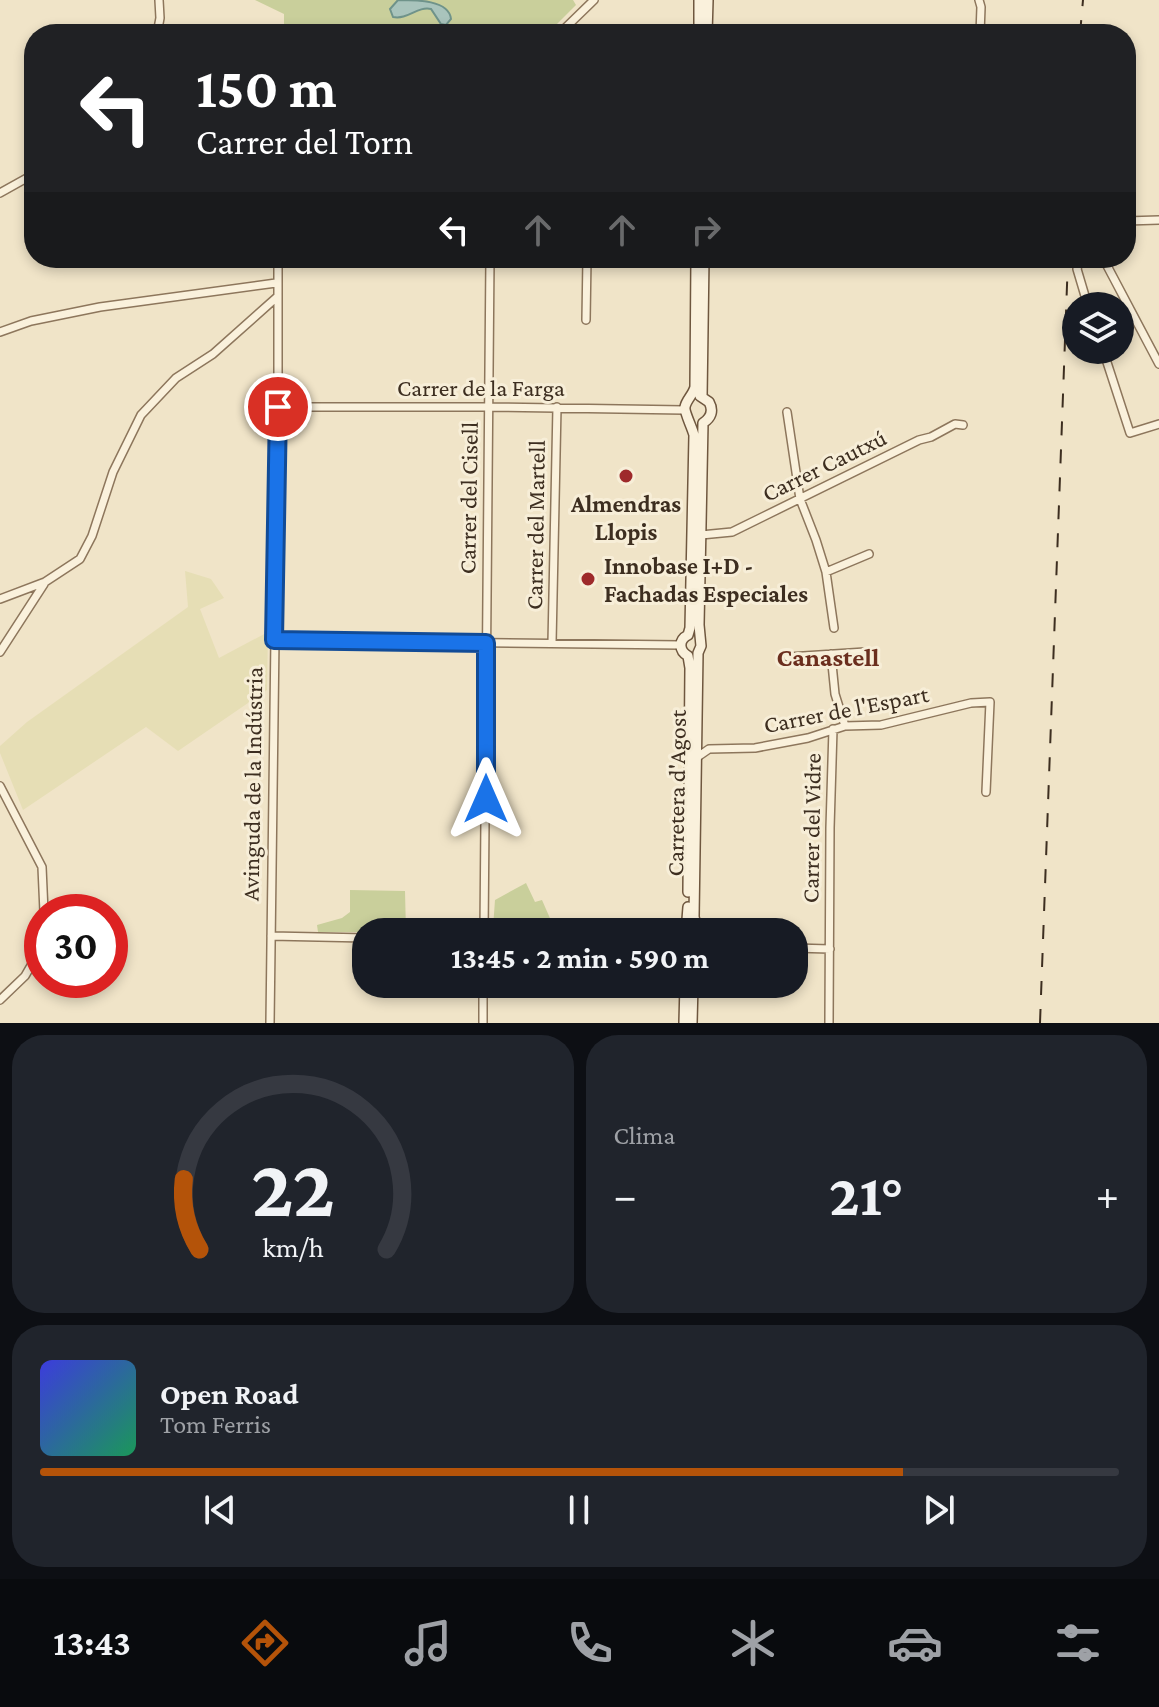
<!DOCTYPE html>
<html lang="es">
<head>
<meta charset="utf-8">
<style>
  :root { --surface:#171b24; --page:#20242c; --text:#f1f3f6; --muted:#9ea1a6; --line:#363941; --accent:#b45309 }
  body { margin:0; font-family:"Crimson Pro",serif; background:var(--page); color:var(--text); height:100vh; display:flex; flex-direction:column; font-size:30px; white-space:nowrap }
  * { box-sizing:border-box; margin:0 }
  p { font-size:26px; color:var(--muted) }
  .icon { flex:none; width:44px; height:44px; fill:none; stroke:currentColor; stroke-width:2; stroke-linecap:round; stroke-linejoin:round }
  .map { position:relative; height:1023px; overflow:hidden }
  .details { display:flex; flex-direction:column; gap:12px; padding:12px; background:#0d0f14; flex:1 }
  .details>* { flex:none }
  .guide { position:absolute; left:24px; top:24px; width:1112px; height:244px; border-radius:32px; box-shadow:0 4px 12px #0003; background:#202124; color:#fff; overflow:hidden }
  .controls { position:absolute; left:1062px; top:292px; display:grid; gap:16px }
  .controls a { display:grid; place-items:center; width:72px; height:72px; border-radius:50%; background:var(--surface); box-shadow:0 4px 12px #0003; font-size:40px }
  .speed { position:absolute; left:24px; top:894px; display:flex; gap:16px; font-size:40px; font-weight:700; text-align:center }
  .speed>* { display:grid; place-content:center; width:104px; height:104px; border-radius:50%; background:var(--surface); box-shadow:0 4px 12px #0003; line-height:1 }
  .speed .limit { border:12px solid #d22; background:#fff; color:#111 }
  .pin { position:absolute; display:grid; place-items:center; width:68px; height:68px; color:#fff; margin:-34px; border:4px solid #fff; border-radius:50%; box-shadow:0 2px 8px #0007 }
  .me { position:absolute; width:88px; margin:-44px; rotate:0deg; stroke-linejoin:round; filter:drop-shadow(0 0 6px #0008) }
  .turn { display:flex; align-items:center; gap:28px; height:168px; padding:0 40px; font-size:36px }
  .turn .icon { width:104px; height:104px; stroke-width:2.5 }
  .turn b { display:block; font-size:56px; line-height:68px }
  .lanes { display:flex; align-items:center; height:76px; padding:0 40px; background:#0003; justify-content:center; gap:40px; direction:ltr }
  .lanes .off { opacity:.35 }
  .big { font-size:60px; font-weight:700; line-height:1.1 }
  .details .widget { flex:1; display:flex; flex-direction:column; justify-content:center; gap:12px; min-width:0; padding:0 28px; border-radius:32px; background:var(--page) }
  .details .dial { align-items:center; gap:0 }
  .dial svg { height:208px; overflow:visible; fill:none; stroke:var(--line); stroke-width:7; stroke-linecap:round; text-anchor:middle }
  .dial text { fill:var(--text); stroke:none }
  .song { display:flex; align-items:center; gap:24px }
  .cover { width:96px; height:96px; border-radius:12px; background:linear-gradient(135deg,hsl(240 70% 55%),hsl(150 70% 35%)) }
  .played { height:8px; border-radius:4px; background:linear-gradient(90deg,var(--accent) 80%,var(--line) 80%) }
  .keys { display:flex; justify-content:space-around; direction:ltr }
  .heat { display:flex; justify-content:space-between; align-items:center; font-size:44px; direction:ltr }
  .details .tiles { flex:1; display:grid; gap:12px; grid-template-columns:1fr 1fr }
  .widget:last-child { grid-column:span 2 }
  .trip { position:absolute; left:352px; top:918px; width:456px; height:80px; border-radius:32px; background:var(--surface); box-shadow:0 4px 12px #0003; font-weight:700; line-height:80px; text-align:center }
  .tabs { display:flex; height:128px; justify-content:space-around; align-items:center; background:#090b0e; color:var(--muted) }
  .tabs .icon { width:56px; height:56px }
  .tabs .active { color:var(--accent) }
  .tabs b { font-size:36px; color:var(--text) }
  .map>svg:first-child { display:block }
</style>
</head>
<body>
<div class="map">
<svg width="1159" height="1023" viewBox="0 0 1159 1023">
  <rect width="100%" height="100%" fill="#f0e4c8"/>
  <path fill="#e6deb5" d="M185 571 211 579 224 598 200 609 219 658 268 632 267 690 178 751 146 727 23 810 0 753V746L27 722 188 607Z"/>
  <path fill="#c9cf9b" d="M255 0H573L576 5 547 34H284V14Z
    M526 883 535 902 542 900 556 932H497L493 928 495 900Z
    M350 890 405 891 406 932H318L317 925 342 918 350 912Z"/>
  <path fill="#a9c4bc" stroke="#6f938a" stroke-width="2" d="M398 0C417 0 449 0 451 19L446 25 441 24 431 9C417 6 408 20 393 17L390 9Z"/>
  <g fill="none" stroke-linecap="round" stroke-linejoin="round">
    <g stroke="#8d765c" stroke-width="10">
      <path id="minor" d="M979 0 981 7 980 34
        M157 34 160 18 159 0
        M559 34 594 0
        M0 193 34 174
        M1126 221 1159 220
        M1080 258 1077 269 1088 306
        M1103 258 1159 364
        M586 320 587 258
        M0 332 31 321 100 307 276 283
        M1103 350 1130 433 1159 424
        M278 407H489L684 410
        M787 412 800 499 816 540 826 572 869 554
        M701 535 732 532 919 440 931 437 955 424 963 425
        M826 572 834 628
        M0 599 45 582 80 559 92 536 113 472 141 415 176 378 213 354 277 297
        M274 640 680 645
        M552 643 557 407
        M0 652 44 584
        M831 654 835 694 845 726
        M788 657 865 652
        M696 758 709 749 755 748 808 738 845 726 881 725 971 703 990 702 986 792
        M0 786 42 867 44 912
        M484 932 490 258
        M271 936 366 938
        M794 948 830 949
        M0 1000 25 976 40 950 42 930
        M270 1023 278 407V258
        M483 1023V984
        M829 1023 830 828 833 729"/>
    </g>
    <g stroke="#6f573f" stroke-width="12">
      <path id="secondary" d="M699 34V0
        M707 34 708 0
        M700 396 709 402C714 411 711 418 703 423
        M702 397 704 258
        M688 635 690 628 694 435C692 427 684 412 685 407 686 400 693 395 695 387L696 258
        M688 635C678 640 679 651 688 656
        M688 892 690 668 688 656
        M686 932 688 907
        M698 932 694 917 698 653 701 646 699 625 703 423
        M684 1023 685 984
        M692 1023 693 984"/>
    </g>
    <use href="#minor" stroke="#faf1dc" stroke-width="7"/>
    <use href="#secondary" stroke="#faf1dc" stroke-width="9"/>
    <path stroke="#3d2e20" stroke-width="2" stroke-dasharray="14 14" stroke-linecap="butt" d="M1080 34 1083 0
      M1040 1023 1068 258"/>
  </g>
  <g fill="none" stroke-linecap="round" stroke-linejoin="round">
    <g stroke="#114b97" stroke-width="20">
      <path id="route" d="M278 407 274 640 486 643V799"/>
    </g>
    <use href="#route" stroke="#1a73e8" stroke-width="14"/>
  </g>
  <g fill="#9e2a2b" stroke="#f7eed8" stroke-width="3">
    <circle cx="626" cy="476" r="8"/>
    <circle cx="588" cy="579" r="8"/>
  </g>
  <g text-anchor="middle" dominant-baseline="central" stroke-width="6" stroke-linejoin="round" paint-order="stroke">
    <g font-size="24" fill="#3d2e20" stroke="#f7eed8">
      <text x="481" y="387">Carrer de la Farga</text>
      <text transform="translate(824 465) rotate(-26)">Carrer Cautxú</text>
      <text transform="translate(468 498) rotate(-89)">Carrer del Cisell</text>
      <text transform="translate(535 525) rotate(-89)">Carrer del Martell</text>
      <text transform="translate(846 709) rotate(-11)">Carrer de l'Espart</text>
      <text transform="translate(252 784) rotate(-89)">Avinguda de la Indústria</text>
      <text transform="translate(676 793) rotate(-89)">Carretera d'Agost</text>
      <text transform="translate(811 828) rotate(-89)">Carrer del Vidre</text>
    </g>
    <g font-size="24" font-weight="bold" fill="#3d2e20" stroke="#f7eed8">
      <text x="626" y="503">Almendras<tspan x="626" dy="28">Llopis</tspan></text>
      <text x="604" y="565" text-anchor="start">Innobase I+D -<tspan x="604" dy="28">Fachadas Especiales</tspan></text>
    </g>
    <g font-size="26" font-weight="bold" fill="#6b2e1e" stroke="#f7eed8">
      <text x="828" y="657">Canastell</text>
    </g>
  </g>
</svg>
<div class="controls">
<a><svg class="icon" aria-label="layers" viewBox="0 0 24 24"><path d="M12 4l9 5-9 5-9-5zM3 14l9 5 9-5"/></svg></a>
</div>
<div class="speed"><div class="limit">30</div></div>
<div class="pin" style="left:278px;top:407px;background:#d93025"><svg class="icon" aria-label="arrive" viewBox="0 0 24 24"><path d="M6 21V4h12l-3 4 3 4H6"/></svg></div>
<svg class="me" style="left:486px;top:799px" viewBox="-20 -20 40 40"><path d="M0-17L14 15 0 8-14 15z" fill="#1a73e8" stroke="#fff" stroke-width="4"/></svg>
<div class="trip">13:45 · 2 min · 590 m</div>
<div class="guide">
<div class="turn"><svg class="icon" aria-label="left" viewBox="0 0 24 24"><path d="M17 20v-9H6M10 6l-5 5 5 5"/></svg><div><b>150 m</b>Carrer del Torn</div></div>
<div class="lanes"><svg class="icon" aria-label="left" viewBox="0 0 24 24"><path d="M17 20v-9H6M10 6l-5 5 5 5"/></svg><svg class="icon off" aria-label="ahead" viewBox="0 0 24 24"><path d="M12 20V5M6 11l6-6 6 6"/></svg><svg class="icon off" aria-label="ahead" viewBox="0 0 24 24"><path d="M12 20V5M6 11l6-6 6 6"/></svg><svg class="icon off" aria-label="right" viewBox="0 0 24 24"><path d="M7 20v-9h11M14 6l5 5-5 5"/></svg></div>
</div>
</div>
<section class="details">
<div class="tiles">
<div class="widget dial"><svg viewBox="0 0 100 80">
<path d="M14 69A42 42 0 1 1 86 69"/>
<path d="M14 69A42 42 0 0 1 8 42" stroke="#b45309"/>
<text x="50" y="56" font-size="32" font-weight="700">22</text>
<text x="50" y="72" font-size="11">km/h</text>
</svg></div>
<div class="widget"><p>Clima</p>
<div class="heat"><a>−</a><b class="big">21°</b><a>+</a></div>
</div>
<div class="widget">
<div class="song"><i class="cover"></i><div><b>Open Road</b><p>Tom Ferris</p></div></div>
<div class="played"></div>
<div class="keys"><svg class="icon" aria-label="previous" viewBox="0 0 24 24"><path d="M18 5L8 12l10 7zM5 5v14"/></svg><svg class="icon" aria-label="pause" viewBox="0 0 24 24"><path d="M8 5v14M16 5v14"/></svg><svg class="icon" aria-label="next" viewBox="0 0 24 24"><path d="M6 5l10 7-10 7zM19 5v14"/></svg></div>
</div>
</div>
</section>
<nav class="tabs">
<b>13:43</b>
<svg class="icon active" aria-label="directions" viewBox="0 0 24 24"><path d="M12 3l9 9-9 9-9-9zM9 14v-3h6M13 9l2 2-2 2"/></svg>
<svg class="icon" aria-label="music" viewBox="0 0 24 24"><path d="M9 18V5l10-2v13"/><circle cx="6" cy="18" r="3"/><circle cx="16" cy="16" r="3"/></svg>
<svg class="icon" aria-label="phone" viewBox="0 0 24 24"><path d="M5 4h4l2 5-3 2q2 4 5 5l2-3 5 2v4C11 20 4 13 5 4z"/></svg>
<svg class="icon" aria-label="climate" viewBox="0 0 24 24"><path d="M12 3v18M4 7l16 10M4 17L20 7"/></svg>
<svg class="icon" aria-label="car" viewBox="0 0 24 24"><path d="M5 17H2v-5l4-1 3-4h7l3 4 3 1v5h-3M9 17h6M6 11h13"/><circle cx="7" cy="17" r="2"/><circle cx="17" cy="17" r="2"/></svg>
<svg class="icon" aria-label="filters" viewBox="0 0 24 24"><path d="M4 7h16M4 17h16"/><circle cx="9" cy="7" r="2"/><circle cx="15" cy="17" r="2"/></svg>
</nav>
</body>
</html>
